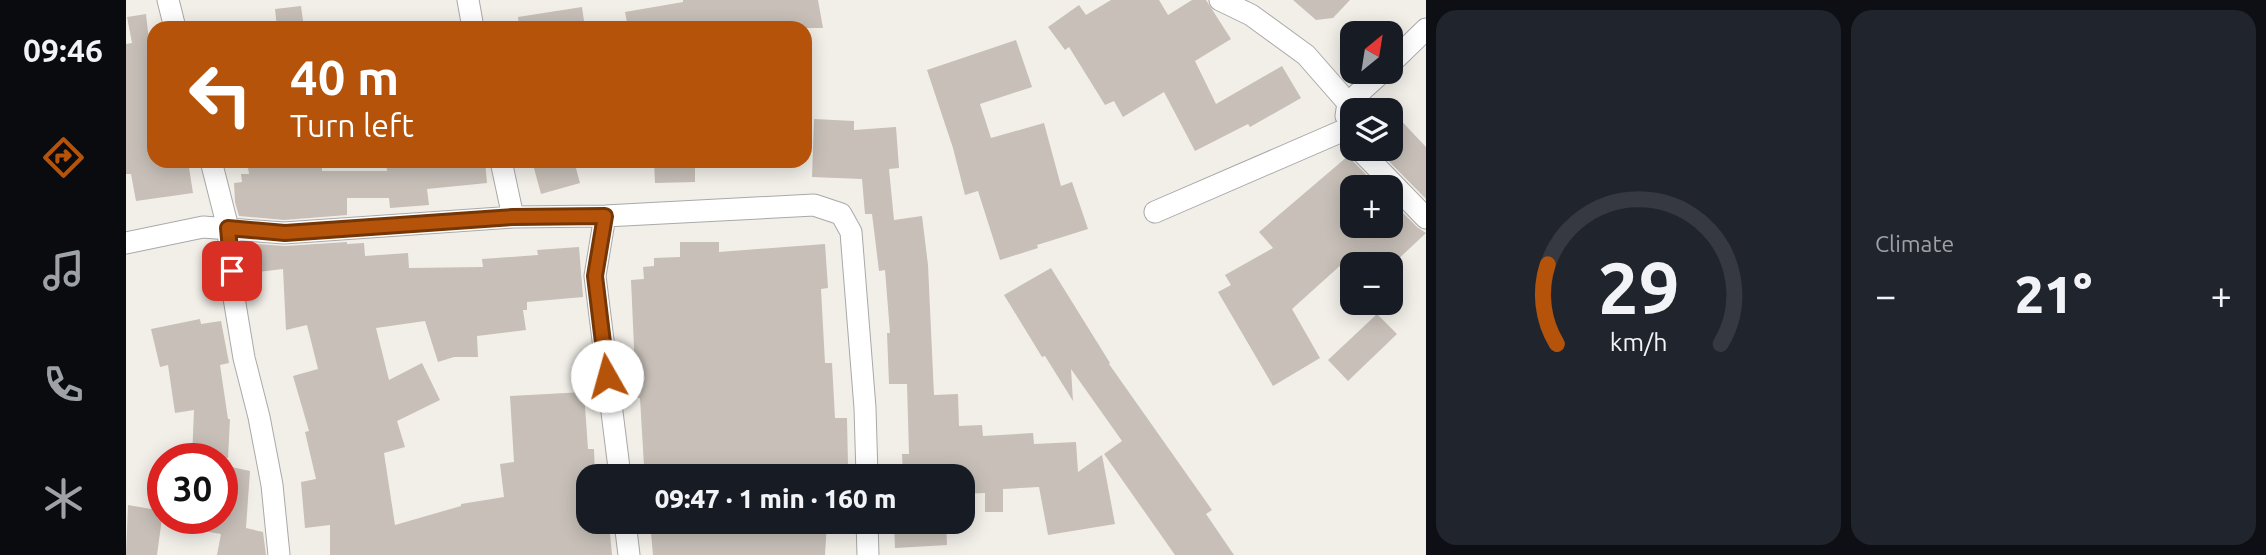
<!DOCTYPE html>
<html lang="en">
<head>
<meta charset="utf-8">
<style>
  :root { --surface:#171b24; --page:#20242c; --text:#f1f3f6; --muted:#9ea1a6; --line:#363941; --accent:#b45309 }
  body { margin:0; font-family:Ubuntu,sans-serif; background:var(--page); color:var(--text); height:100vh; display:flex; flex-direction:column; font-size:26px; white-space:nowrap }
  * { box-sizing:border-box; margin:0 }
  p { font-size:23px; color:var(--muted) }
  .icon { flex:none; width:38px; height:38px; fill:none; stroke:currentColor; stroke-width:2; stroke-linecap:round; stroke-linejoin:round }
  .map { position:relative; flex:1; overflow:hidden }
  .sheet { display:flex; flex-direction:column; gap:10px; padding:10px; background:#0d0f14; width:840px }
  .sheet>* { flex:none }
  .banner { position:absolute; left:21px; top:21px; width:665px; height:147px; border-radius:21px; box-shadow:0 4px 18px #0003; background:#b45309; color:#fff; overflow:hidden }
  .needle { width:46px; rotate:30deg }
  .tools { position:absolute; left:1214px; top:21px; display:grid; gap:14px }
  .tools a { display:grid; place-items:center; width:63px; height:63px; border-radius:14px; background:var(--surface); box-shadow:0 4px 18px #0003; font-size:35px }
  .speed { position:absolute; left:21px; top:443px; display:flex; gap:14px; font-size:35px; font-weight:700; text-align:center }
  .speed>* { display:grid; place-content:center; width:91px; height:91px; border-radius:50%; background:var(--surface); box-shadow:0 4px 18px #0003; line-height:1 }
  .speed .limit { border:10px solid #d22; background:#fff; color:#111 }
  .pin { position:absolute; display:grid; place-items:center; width:60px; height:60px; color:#fff; margin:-30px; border-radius:14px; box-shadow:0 4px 10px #0006 }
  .me { position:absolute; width:77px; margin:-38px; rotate:353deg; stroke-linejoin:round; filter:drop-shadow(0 0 5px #0008) }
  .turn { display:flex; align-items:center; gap:24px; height:147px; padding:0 28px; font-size:32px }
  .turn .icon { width:91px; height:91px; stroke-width:2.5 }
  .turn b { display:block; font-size:49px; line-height:60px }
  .big { font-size:52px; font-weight:800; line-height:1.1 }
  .sheet .card { flex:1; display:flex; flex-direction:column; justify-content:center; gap:10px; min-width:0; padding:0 24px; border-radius:21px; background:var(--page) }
  .sheet .dial { align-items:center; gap:0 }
  .dial svg { height:182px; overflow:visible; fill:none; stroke:var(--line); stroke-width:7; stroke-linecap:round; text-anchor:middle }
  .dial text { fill:var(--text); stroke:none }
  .heat { display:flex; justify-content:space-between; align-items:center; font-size:38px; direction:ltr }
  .sheet .tiles { flex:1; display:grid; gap:10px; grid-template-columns:repeat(2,1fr) }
  .trip { position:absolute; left:450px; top:464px; width:399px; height:70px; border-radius:21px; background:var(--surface); box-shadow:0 4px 18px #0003; font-weight:800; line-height:70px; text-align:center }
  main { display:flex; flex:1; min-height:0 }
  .dock { display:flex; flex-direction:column; width:126px; justify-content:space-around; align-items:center; background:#090b0e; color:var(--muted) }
  .dock .icon { width:49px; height:49px }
  .dock .selected { color:var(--accent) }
  .dock b { font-size:32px; color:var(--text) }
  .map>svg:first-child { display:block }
</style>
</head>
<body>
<main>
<nav class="dock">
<b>09:46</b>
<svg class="icon selected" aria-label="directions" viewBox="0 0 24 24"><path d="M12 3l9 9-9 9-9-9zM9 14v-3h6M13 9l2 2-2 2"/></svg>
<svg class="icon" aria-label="music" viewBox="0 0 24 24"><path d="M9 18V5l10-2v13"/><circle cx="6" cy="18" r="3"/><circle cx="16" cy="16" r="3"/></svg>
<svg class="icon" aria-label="phone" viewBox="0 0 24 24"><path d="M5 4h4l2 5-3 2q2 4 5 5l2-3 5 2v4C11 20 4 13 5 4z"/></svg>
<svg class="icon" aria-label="climate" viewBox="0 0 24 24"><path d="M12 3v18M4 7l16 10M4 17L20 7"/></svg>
</nav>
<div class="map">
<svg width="1300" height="555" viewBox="0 0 1300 555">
  <rect width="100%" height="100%" fill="#f2efe9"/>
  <path fill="#c7bfb8" d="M557 0H692L697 28H502L499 12 557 2Z
    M985 0H1033L1042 15 1066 0H1080L1105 39 1069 61 1090 104 1156 66 1175 98 1124 127 1122 124 1069 151 1038 92 997 117 988 101 979 105 943 47 939 50 922 27 953 5 960 15Z
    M1167 0H1224L1207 18 1190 20Z
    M175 6 178 28H151L149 9Z
    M456 7 459 28H393L392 17Z
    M20 14 28 86V161H62L67 193 10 201 5 174H0V44L6 43 1 17Z
    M890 40 906 87 854 104 865 138 918 123 935 186 946 182 962 229 911 245 912 248 874 260 852 191 839 195 827 148 801 70Z
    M1265 110 1300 147V199L1251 149H1265Z
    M688 119 728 121V130L770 127 773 168 763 169 768 220 796 216 802 265 808 395 832 394 833 426 856 425 857 436 907 433 908 444 950 442 952 472 976 455 989 524 922 535 913 487 877 489V512H859V493L836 494V476H777L776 454H783L781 384H763L761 333H764L759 270 753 271 746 214H739L736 179 686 177Z
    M1222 156 1252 187H1227V226H1265V201L1291 227 1300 233 1267 264H1234L1226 255 1166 309 1194 358 1147 386 1092 292 1105 285 1099 275 1147 248 1133 232Z
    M121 161H196V171H261L260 161H359L361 183 301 189 303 205 264 208 263 198H221V215L158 220 113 216 109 202 108 183 116 182 115 174H123Z
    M406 161H448L454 183 415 194Z
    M528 161H569V182L529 183Z
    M221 242V244L238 243 239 256 282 253 283 268 357 267 356 259 412 255 411 250 453 247 457 297 401 302V310H397L400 330 351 336 352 357H328L312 362 299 321 250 328 263 380 296 363 314 400 271 421 279 447 258 453 269 525 335 506V504L378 497 374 464 388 462 384 396 458 392 462 449H468L469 476H462V522H483L486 555H204V525L179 528 175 482 190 479 179 432 183 431 167 376 192 369 181 325 160 330 157 269 123 273 116 243 159 246Z
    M554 242H593V252L699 244 702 288 695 289 699 363H706L709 418H721L722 465H718L719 476H572V464L518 466 514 398H512L509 370 505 280 518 279 517 267 528 266V258L554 257Z
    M925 268 984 363 983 364 1086 510 1080 514 1108 555H1049L978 454 996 441 945 369 947 401 919 356 916 357 878 295Z
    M1251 314 1271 334 1222 381 1202 360Z
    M74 319 75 324 95 321 103 363 94 365 102 419H104L102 458H66L68 410 49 413 42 365 34 367 25 329Z
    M96 465 124 471 120 528 137 532 140 555H91L95 534 59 528 60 518H96Z
    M2 505 37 511 31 555H0Z
    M524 522H613V530L656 528V522H701L699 555H527Z
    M768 522H820L821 545 769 548Z"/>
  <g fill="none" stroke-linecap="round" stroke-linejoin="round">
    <g stroke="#a9a9a9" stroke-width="23">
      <path id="street" d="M42 0 49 28
        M342 0 347 28
        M1094 0 1125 15 1180 55 1222 103
        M1265 63 1300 29
        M1220 116 1222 103 1256 72
        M1233 149 1300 218
        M85 161 102 228 107 292 118 358 133 417 146 485 153 555
        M375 161 387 217
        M1029 212 1216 131
        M479 216 469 276 494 476
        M0 243 77 227 158 233 387 217 479 216 688 205 715 214 725 232 739 408 741 476
        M499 522 503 555
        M741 522 742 555"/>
    </g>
    <use href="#street" stroke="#fff" stroke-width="21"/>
  </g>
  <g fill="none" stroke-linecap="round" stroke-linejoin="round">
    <g stroke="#753606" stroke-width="18">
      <path id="route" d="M106 271 102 228 159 233 387 217 479 216 469 276 481 376"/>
    </g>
    <use href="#route" stroke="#b45309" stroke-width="12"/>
  </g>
</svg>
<div class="tools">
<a><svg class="needle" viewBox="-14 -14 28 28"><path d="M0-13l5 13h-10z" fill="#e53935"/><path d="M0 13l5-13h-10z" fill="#9ea1a6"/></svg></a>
<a><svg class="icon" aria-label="layers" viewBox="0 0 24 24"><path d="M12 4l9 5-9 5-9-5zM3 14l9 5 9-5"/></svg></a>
<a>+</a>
<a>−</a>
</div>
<div class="speed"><div class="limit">30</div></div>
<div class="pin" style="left:106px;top:271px;background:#d93025"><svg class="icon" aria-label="arrive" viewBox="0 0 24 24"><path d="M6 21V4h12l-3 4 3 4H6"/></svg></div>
<svg class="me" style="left:481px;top:376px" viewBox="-20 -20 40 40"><circle r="19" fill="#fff"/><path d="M0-13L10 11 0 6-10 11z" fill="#b45309"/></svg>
<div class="trip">09:47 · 1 min · 160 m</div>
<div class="banner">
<div class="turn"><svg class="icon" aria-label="left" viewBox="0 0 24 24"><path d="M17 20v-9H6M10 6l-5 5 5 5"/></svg><div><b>40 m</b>Turn left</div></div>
</div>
</div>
<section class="sheet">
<div class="tiles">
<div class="card dial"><svg viewBox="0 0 100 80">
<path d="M14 69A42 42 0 1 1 86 69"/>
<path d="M14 69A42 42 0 0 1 10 34" stroke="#b45309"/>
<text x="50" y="56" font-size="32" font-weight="700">29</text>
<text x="50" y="72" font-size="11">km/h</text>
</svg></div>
<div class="card"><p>Climate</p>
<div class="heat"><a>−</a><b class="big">21°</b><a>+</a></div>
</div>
</div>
</section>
</main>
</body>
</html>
